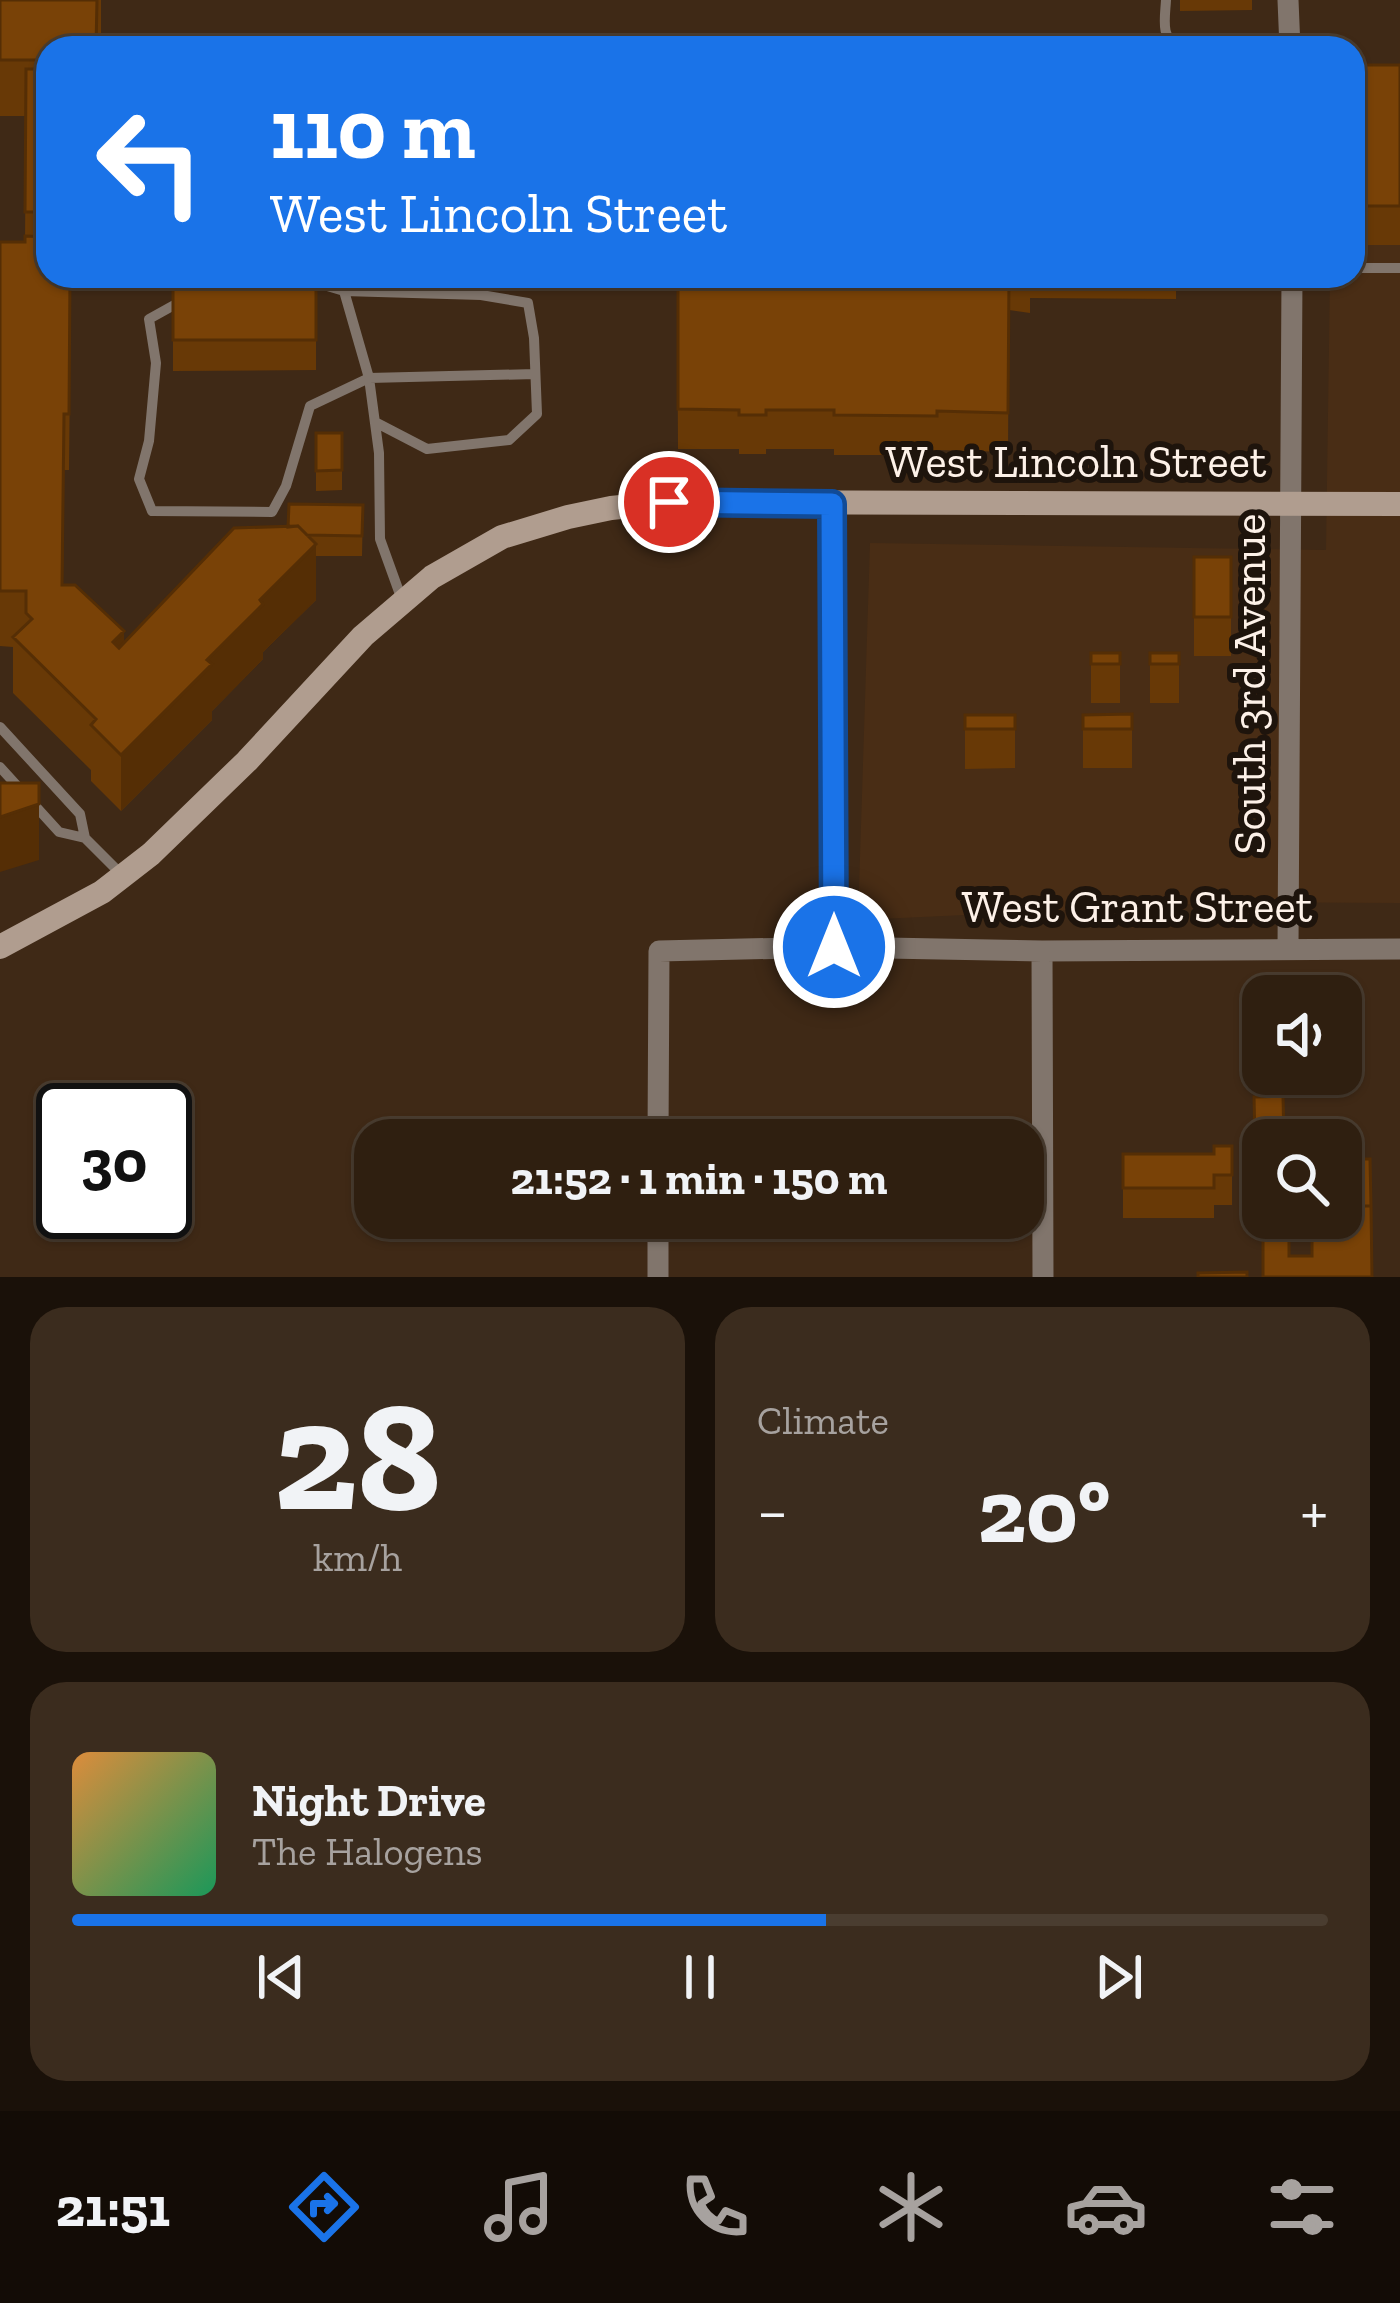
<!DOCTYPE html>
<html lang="en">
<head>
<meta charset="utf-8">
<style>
  :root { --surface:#2f1f10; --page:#3b2c1e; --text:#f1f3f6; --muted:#a7a29f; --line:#4a3d30; --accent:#1a73e8 }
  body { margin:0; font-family:"Zilla Slab",serif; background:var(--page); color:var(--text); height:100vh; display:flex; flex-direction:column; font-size:45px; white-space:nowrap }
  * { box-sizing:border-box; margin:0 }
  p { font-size:39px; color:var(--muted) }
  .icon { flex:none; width:66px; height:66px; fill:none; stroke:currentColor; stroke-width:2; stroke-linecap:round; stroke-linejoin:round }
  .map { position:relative; height:1277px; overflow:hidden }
  .side { display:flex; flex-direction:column; gap:30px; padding:30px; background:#1a1109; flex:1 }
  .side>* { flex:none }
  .guide { position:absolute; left:36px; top:36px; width:1329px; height:252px; border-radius:36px; box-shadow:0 3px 9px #0004,0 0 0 3px var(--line); background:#1a73e8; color:#fff; overflow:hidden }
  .tools { position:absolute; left:1242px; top:975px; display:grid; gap:24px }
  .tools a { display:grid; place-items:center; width:120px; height:120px; border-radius:24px; background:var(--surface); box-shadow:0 3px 9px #0004,0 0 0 3px var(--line); font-size:60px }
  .speed { position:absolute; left:36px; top:1083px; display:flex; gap:24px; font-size:60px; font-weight:700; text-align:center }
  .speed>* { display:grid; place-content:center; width:156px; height:156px; border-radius:50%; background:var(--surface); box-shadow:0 3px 9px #0004,0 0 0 3px var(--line); line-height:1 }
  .speed .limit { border:6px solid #111; border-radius:18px; background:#fff; color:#111 }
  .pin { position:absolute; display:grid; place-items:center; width:102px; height:102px; color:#fff; margin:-51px; border:6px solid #fff; border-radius:50%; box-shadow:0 3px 12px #0007 }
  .me { position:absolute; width:132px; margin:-66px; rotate:0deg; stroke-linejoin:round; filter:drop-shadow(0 0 9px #0008) }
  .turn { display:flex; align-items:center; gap:42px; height:252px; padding:0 36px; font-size:54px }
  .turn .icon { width:156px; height:156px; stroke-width:2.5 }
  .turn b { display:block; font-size:84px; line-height:102px }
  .big { font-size:90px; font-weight:800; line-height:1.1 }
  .side .widget { flex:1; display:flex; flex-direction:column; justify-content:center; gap:18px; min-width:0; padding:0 42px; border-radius:36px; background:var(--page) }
  .side .dial { align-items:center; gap:0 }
  .dial b { font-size:156px; line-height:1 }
  .song { display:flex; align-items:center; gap:36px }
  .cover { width:144px; height:144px; border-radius:18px; background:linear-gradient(135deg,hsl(30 70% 55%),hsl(150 70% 35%)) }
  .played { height:12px; border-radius:6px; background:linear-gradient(90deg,var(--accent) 60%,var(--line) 60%) }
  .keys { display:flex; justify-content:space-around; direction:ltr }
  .heat { display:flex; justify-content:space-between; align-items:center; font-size:66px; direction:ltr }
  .side .tiles { flex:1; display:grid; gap:30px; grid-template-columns:1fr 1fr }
  .widget:last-child { grid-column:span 2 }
  .trip { position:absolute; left:354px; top:1119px; width:690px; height:120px; border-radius:36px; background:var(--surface); box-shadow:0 3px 9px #0004,0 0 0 3px var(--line); font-weight:800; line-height:120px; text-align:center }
  .menu { display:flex; height:192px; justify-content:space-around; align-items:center; background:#130c06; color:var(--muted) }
  .menu .icon { width:84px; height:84px }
  .menu .selected { color:var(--accent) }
  .menu b { font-size:54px; color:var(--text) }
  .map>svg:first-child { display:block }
</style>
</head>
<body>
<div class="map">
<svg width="1400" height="1277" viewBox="0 0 1400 1277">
  <rect width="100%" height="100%" fill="#3f2916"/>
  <path fill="#492d15" d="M1353 102H1400V903L1239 902 858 920 870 543 1326 550 1330 276H1353Z"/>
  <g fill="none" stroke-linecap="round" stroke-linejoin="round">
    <path stroke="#81756c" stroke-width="10" d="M1166 0C1165 19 1160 38 1179 48
      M1353 264 1363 268H1400
      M304 279 344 291 369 378 379 453 380 539 402 600
      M344 291 481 295 528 303 534 338 537 414 509 440 427 449 375 422
      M185 299 149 319 156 363 149 441 139 479 152 511 272 512 286 486 310 406 369 378 535 374
      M0 727 80 814 85 838 122 875
      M0 767 59 832 85 838"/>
    <path stroke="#81756c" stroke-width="21" d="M1288 0 1290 48
      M832 504 834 947
      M1288 949 1292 276
      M1042 951 1043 1277
      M658 1140 659 951 834 947 1042 951 1400 949
      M658 1277V1218"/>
    <path stroke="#b09d8f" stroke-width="24" d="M0 947 102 892 151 854 247 761 363 636 432 577 502 537 568 517 611 508 669 502 1400 504"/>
  </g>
  <path fill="#683906" d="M0 0H101V48H48V276H96V278H71L69 470H64L63 585 124 644 288 527 363 505 362 556H316V600L263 652V659L212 711V720L121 811 91 781V770L13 693V647L0 646V242H25L26 116H0Z
    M1180 0H1252V10L1180 11Z
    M1353 65H1400V245H1357V221H1353Z
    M316 276V370L173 371V285H261Z
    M677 276H1176V299L1030 298V313L1009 310 1008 452 937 450V455H834V449H766V454H739V449H678Z
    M316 433 342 470V490L316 491Z
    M1194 557H1231V656H1194Z
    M1091 653H1120V703H1091Z
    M1150 653H1179V703H1150Z
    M1132 714V768H1083V715Z
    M965 715H1015V768L965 769Z
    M1254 1097 1263 1140V1163H1255Z
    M1232 1146V1205H1214V1218H1123V1154H1214Z"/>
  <path fill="#552e05" d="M316 544V600L263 652V659L212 711V720L121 811V755L260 600Z
    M124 631V687L113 642Z
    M39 804V860L0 872V817Z"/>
  <path fill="#794207" stroke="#552e05" stroke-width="3" d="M0 0H97L96 48H48V222V212H25L26 69H39V60H0Z
    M1353 65H1400V206H1357V182H1353Z
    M25 236 48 237V276H70L69 414H64L62 585H75L124 631 113 642 119 648 234 528 298 526 316 544 260 600 263 604 207 660 212 664 121 755 91 725 96 719 13 637 32 619 26 613V591H0V242H25Z
    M261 276H316V340H173V285H261Z
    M678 276H1009L1008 413 937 411V416L834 415V410H766V415H739V410L678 409Z
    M316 433H342V470L316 471Z
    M289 504 363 505 362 536 307 535 298 526 288 527Z
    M1194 557H1231V617H1194Z
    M1091 653H1120V664H1091Z
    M1150 653H1179V664H1150Z
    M1132 714V729H1083V715Z
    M965 715H1015V729H965Z
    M0 783H39V804L0 817Z
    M1283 1096 1284 1140H1263V1142H1255L1254 1097Z
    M1214 1146H1232V1175H1214V1188H1123V1154H1214Z
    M1341 1159H1370L1371 1206H1341Z
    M1341 1206H1371L1372 1277H1263V1239H1289V1256H1312V1218H1341Z
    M1247 1272V1277H1198V1273Z"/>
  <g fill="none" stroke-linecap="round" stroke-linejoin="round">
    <g stroke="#114b97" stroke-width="30">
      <path id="route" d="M669 502 832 504 834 947"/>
    </g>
    <use href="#route" stroke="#1a73e8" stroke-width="21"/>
  </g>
  <g text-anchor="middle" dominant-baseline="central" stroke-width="12" stroke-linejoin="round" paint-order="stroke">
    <g font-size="45" fill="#fdf1e8" stroke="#1e140c">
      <text x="1076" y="462">West Lincoln Street</text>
      <text transform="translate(1250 684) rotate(-90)">South 3rd Avenue</text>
      <text x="1137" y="907">West Grant Street</text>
    </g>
  </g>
</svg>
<div class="tools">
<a><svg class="icon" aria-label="sound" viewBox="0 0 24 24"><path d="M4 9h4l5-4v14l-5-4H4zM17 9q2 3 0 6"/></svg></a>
<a><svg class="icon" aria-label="search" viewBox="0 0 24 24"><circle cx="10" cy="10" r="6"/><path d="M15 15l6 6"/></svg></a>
</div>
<div class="speed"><div class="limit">30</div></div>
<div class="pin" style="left:669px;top:502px;background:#d93025"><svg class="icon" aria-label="arrive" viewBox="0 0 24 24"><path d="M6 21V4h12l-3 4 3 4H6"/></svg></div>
<svg class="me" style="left:834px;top:947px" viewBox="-20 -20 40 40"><circle r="17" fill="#1a73e8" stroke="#fff" stroke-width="3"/><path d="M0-11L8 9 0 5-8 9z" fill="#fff"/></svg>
<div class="trip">21:52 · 1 min · 150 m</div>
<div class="guide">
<div class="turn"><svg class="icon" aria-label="left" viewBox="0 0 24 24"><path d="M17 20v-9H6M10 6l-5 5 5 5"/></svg><div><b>110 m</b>West Lincoln Street</div></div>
</div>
</div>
<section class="side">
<div class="tiles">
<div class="widget dial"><b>28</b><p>km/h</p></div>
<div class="widget"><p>Climate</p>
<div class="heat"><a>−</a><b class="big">20°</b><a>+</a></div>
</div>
<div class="widget">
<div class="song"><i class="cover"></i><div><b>Night Drive</b><p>The Halogens</p></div></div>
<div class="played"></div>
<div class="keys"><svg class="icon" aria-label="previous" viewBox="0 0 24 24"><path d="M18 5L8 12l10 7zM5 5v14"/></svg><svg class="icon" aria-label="pause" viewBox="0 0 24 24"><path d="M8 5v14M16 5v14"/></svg><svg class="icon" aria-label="next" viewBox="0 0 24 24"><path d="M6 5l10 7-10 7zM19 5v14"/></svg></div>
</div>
</div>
</section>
<nav class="menu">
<b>21:51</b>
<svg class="icon selected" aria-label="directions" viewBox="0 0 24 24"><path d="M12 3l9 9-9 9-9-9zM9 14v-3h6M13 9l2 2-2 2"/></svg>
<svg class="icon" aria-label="music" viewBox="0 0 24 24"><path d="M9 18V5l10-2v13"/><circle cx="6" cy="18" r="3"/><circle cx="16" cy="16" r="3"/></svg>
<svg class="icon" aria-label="phone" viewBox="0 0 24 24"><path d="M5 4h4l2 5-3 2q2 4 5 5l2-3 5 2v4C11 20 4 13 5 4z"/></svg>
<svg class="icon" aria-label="climate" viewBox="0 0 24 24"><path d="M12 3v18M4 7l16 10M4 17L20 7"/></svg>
<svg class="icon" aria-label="car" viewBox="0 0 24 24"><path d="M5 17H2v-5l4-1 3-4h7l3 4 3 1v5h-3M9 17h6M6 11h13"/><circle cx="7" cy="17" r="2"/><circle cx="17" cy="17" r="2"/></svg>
<svg class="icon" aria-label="filters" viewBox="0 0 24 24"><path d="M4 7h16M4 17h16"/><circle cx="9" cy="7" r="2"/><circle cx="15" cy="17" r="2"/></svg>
</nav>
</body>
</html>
